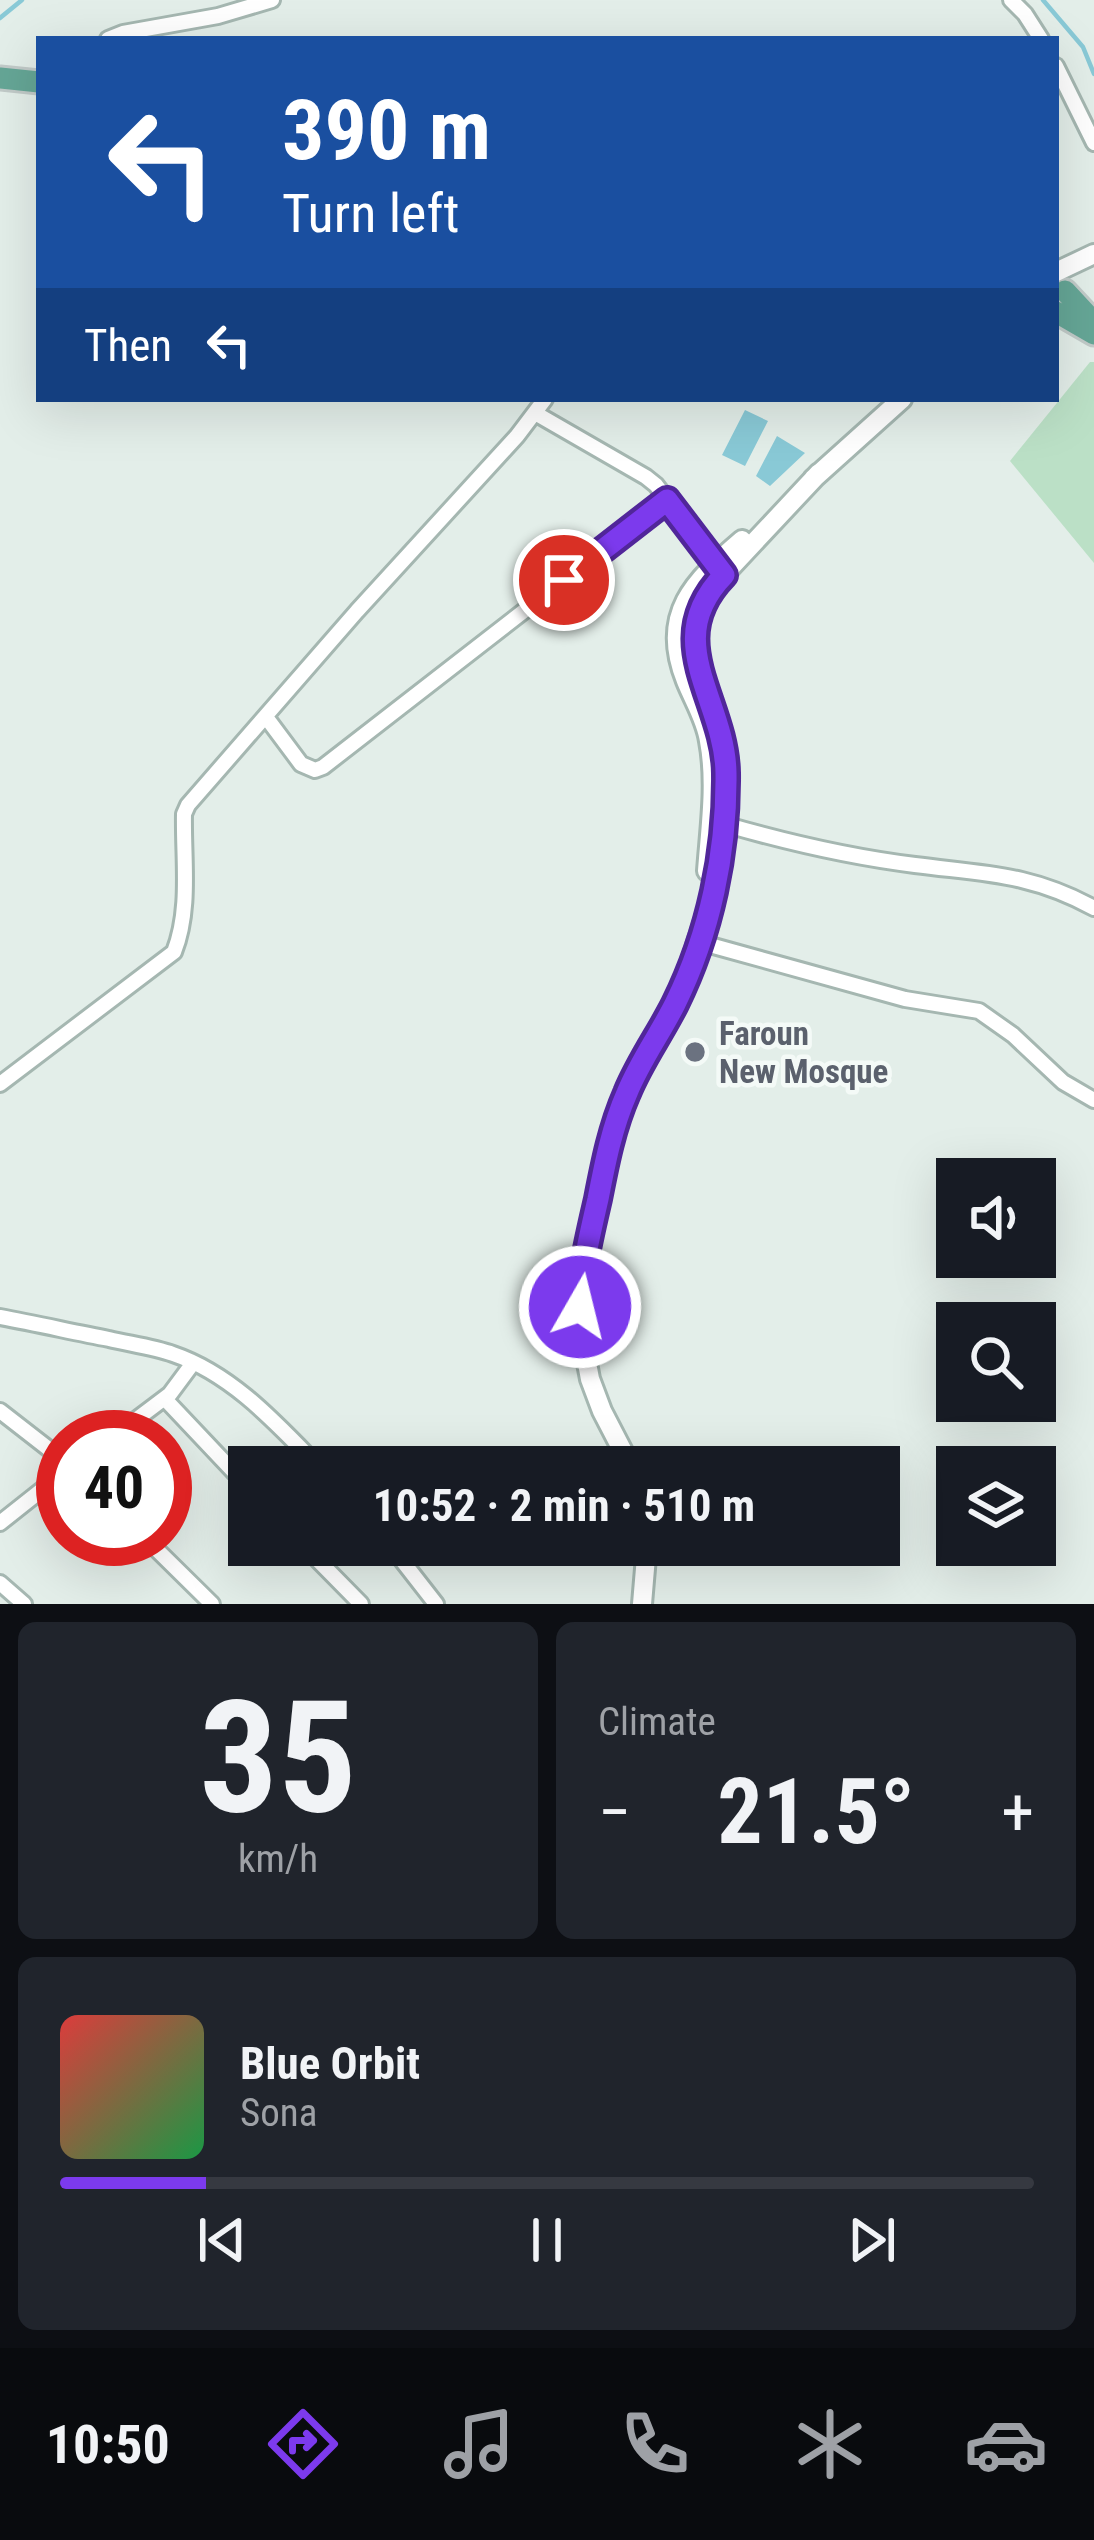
<!DOCTYPE html>
<html lang="en">
<head>
<meta charset="utf-8">
<style>
  :root { --surface:#171b24; --page:#20242c; --text:#f1f3f6; --muted:#9ea1a6; --line:#363941; --accent:#7c3aed }
  body { margin:0; font-family:"Roboto Condensed",sans-serif; background:var(--page); color:var(--text); height:100vh; display:flex; flex-direction:column; font-size:45px; white-space:nowrap }
  * { box-sizing:border-box; margin:0 }
  p { font-size:39px; color:var(--muted) }
  .icon { flex:none; width:66px; height:66px; fill:none; stroke:currentColor; stroke-width:2; stroke-linecap:round; stroke-linejoin:round }
  .map { position:relative; height:1604px; overflow:hidden }
  .sheet { display:flex; flex-direction:column; gap:18px; padding:18px; background:#0d0f14; flex:1 }
  .sheet>* { flex:none }
  .top-card { position:absolute; left:36px; top:36px; width:1023px; height:366px; border-radius:0px; box-shadow:0 12px 48px #0002; background:#1a4fa0; color:#fff; overflow:hidden }
  .tools { position:absolute; left:936px; top:1158px; display:grid; gap:24px }
  .tools a { display:grid; place-items:center; width:120px; height:120px; border-radius:0px; background:var(--surface); box-shadow:0 12px 48px #0002; font-size:60px }
  .speed { position:absolute; left:36px; top:1410px; display:flex; gap:24px; font-size:60px; font-weight:700; text-align:center }
  .speed>* { display:grid; place-content:center; width:156px; height:156px; border-radius:50%; background:var(--surface); box-shadow:0 12px 48px #0002; line-height:1 }
  .speed .limit { border:18px solid #d22; background:#fff; color:#111 }
  .pin { position:absolute; display:grid; place-items:center; width:102px; height:102px; color:#fff; margin:-51px; border:6px solid #fff; border-radius:50%; box-shadow:0 3px 12px #0007 }
  .me { position:absolute; width:132px; margin:-66px; rotate:8deg; stroke-linejoin:round; filter:drop-shadow(0 0 9px #0008) }
  .turn { display:flex; align-items:center; gap:42px; height:252px; padding:0 48px; font-size:54px }
  .turn .icon { width:156px; height:156px; stroke-width:2.5 }
  .turn b { display:block; font-size:84px; line-height:102px }
  .then { display:flex; align-items:center; height:114px; padding:0 48px; background:#0003; gap:24px; font-size:45px }
  .big { font-size:90px; font-weight:700; line-height:1.1 }
  .sheet .widget { flex:1; display:flex; flex-direction:column; justify-content:center; gap:18px; min-width:0; padding:0 42px; border-radius:18px; background:var(--page) }
  .sheet .dial { align-items:center; gap:0 }
  .dial b { font-size:156px; line-height:1 }
  .song { display:flex; align-items:center; gap:36px }
  .cover { width:144px; height:144px; border-radius:18px; background:linear-gradient(135deg,hsl(0 70% 55%),hsl(140 70% 35%)) }
  .played { height:12px; border-radius:6px; background:linear-gradient(90deg,var(--accent) 15%,var(--line) 15%) }
  .keys { display:flex; justify-content:space-around; direction:ltr }
  .heat { display:flex; justify-content:space-between; align-items:center; font-size:66px; direction:ltr }
  .sheet .tiles { flex:1; display:grid; gap:18px; grid-template-columns:1fr 1fr }
  .widget:last-child { grid-column:span 2 }
  .trip { position:absolute; left:228px; top:1446px; width:672px; height:120px; border-radius:0px; background:var(--surface); box-shadow:0 12px 48px #0002; font-weight:700; line-height:120px; text-align:center }
  .tabs { display:flex; height:192px; justify-content:space-around; align-items:center; background:#090b0e; color:var(--muted) }
  .tabs .icon { width:84px; height:84px }
  .tabs .active { color:var(--accent) }
  .tabs b { font-size:54px; color:var(--text) }
  .map>svg:first-child { display:block }
</style>
</head>
<body>
<div class="map">
<svg width="1094" height="1604" viewBox="0 0 1094 1604">
  <rect width="100%" height="100%" fill="#e3eee9"/>
  <path fill="#bbe0c6" d="M1090 362H1094V563L1010 461Z"/>
  <path fill="#89c9d6" d="M745 410 768 421 745 466 722 455Z
    M777 436 805 453 770 486 756 476Z"/>
  <g fill="none" stroke-linecap="round" stroke-linejoin="round">
    <path stroke="#89c9d6" stroke-width="4.5" d="M1043 0 1083 47 1094 74
      M0 18 22 0"/>
    <g stroke="#a5b7b1" stroke-width="20">
      <path id="minor" d="M1011 0 1025 14 1041 39
        M108 39 123 33 218 16 272 0
        M1056 66 1094 143
        M535 413 646 477 656 485 721 571
        M266 717 301 764 315 770 323 767 667 500
        M724 824C786 842 851 857 915 865 984 874 1030 873 1094 908
        M699 942 905 999 979 1011 1013 1035 1063 1082 1094 1100
        M0 1084 174 952C191 909 183 859 184 814L188 805 357 611 517 436 545 399
        M0 1317C37 1324 73 1332 109 1339 130 1344 153 1347 173 1354 232 1374 276 1423 319 1467
        M165 1399 249 1488
        M0 1411 63 1460
        M113 1437 170 1394 193 1363
        M0 1523 63 1473
        M146 1539 212 1604
        M303 1545 361 1604
        M390 1545 436 1604
        M0 1583 24 1604"/>
    </g>
    <g stroke="#a5b7b1" stroke-width="24">
      <path id="tertiary" d="M1056 272 1094 254
        M813 479 902 399
        M707 871C710 829 717 783 709 741 706 720 694 701 686 681 659 614 694 581 742 540
        M631 1467 602 1411 590 1379 581 1331 580 1291 595 1211 617 1117 637 1069 682 990 718 877 724 824V743L695 654 698 621 703 606 717 582 819 473
        M642 1604 647 1545"/>
    </g>
    <g stroke="#c1cac8" stroke-width="27">
      <path id="primary" d="M0 78 39 82
        M1065 291 1094 322
        M1056 312 1094 334"/>
    </g>
    <use href="#minor" stroke="#fff" stroke-width="14"/>
    <use href="#tertiary" stroke="#fff" stroke-width="18"/>
    <use href="#primary" stroke="#65a696" stroke-width="21"/>
  </g>
  <g fill="none" stroke-linecap="round" stroke-linejoin="round">
    <g stroke="#51269a" stroke-width="30">
      <path id="route" d="M564 580 667 500 724 575C659 642 725 699 726 773 727 852 710 933 675 1004 660 1034 640 1061 627 1093 612 1127 605 1163 598 1199 590 1234 581 1270 580 1307"/>
    </g>
    <use href="#route" stroke="#7c3aed" stroke-width="21"/>
  </g>
  <circle fill="#6b7280" stroke="#f4faf7" stroke-width="4.5" cx="695" cy="1052" r="12"/>
  <g text-anchor="middle" dominant-baseline="central" stroke-width="9" stroke-linejoin="round" paint-order="stroke">
    <g font-size="33" font-weight="bold" fill="#5b616d" stroke="#f4faf7" text-anchor="start">
      <text x="719" y="1033">Faroun<tspan x="719" dy="38">New Mosque</tspan></text>
    </g>
  </g>
</svg>
<div class="tools">
<a><svg class="icon" aria-label="sound" viewBox="0 0 24 24"><path d="M4 9h4l5-4v14l-5-4H4zM17 9q2 3 0 6"/></svg></a>
<a><svg class="icon" aria-label="search" viewBox="0 0 24 24"><circle cx="10" cy="10" r="6"/><path d="M15 15l6 6"/></svg></a>
<a><svg class="icon" aria-label="layers" viewBox="0 0 24 24"><path d="M12 4l9 5-9 5-9-5zM3 14l9 5 9-5"/></svg></a>
</div>
<div class="speed"><div class="limit">40</div></div>
<div class="pin" style="left:564px;top:580px;background:#d93025"><svg class="icon" aria-label="arrive" viewBox="0 0 24 24"><path d="M6 21V4h12l-3 4 3 4H6"/></svg></div>
<svg class="me" style="left:580px;top:1307px" viewBox="-20 -20 40 40"><circle r="17" fill="#7c3aed" stroke="#fff" stroke-width="3"/><path d="M0-11L8 9 0 5-8 9z" fill="#fff"/></svg>
<div class="trip">10:52 · 2 min · 510 m</div>
<div class="top-card">
<div class="turn"><svg class="icon" aria-label="left" viewBox="0 0 24 24"><path d="M17 20v-9H6M10 6l-5 5 5 5"/></svg><div><b>390 m</b>Turn left</div></div>
<div class="then">Then<svg class="icon" aria-label="left" viewBox="0 0 24 24"><path d="M17 20v-9H6M10 6l-5 5 5 5"/></svg></div>
</div>
</div>
<section class="sheet">
<div class="tiles">
<div class="widget dial"><b>35</b><p>km/h</p></div>
<div class="widget"><p>Climate</p>
<div class="heat"><a>−</a><b class="big">21.5°</b><a>+</a></div>
</div>
<div class="widget">
<div class="song"><i class="cover"></i><div><b>Blue Orbit</b><p>Sona</p></div></div>
<div class="played"></div>
<div class="keys"><svg class="icon" aria-label="previous" viewBox="0 0 24 24"><path d="M18 5L8 12l10 7zM5 5v14"/></svg><svg class="icon" aria-label="pause" viewBox="0 0 24 24"><path d="M8 5v14M16 5v14"/></svg><svg class="icon" aria-label="next" viewBox="0 0 24 24"><path d="M6 5l10 7-10 7zM19 5v14"/></svg></div>
</div>
</div>
</section>
<nav class="tabs">
<b>10:50</b>
<svg class="icon active" aria-label="directions" viewBox="0 0 24 24"><path d="M12 3l9 9-9 9-9-9zM9 14v-3h6M13 9l2 2-2 2"/></svg>
<svg class="icon" aria-label="music" viewBox="0 0 24 24"><path d="M9 18V5l10-2v13"/><circle cx="6" cy="18" r="3"/><circle cx="16" cy="16" r="3"/></svg>
<svg class="icon" aria-label="phone" viewBox="0 0 24 24"><path d="M5 4h4l2 5-3 2q2 4 5 5l2-3 5 2v4C11 20 4 13 5 4z"/></svg>
<svg class="icon" aria-label="climate" viewBox="0 0 24 24"><path d="M12 3v18M4 7l16 10M4 17L20 7"/></svg>
<svg class="icon" aria-label="car" viewBox="0 0 24 24"><path d="M5 17H2v-5l4-1 3-4h7l3 4 3 1v5h-3M9 17h6M6 11h13"/><circle cx="7" cy="17" r="2"/><circle cx="17" cy="17" r="2"/></svg>
</nav>
</body>
</html>
